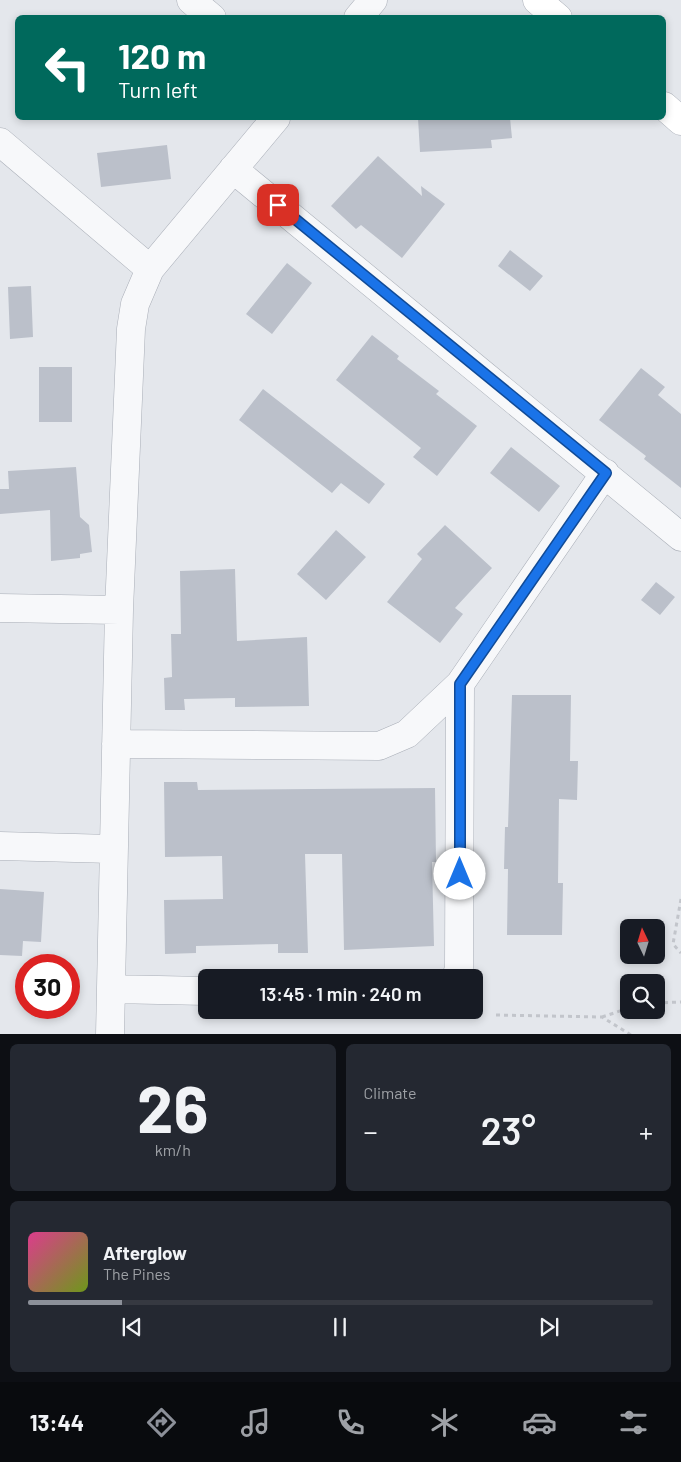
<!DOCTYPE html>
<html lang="en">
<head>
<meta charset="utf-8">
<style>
  :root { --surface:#171b24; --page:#242831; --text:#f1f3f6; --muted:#9ea1a6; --line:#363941; --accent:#8c9099 }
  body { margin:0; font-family:Barlow,sans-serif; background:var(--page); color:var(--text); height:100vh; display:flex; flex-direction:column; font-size:19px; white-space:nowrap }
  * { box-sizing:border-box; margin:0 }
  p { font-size:16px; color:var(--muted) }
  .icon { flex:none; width:28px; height:28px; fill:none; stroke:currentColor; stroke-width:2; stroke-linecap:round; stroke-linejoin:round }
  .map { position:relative; height:1034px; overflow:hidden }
  .drawer { display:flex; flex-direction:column; gap:10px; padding:10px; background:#0d0f14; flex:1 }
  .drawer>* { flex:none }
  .top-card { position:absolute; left:15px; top:15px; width:651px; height:105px; border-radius:8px; box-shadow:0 2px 8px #0003; background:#00695c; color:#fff; overflow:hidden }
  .needle { width:32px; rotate:356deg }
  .controls { position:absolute; left:620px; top:919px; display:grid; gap:10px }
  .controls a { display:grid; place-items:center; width:45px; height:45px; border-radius:8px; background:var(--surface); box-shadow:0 2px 8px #0003; font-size:25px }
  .speed { position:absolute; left:15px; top:954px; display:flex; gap:10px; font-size:25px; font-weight:700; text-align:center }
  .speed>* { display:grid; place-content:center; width:65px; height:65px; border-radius:50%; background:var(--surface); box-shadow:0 2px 8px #0003; line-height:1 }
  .speed .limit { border:8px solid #d22; background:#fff; color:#111 }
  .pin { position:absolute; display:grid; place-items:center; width:42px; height:42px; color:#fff; margin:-21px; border-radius:10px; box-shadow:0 2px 8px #0006 }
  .me { position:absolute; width:55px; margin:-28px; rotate:0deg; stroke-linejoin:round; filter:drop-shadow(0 0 4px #0008) }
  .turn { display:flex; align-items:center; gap:18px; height:105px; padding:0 20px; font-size:22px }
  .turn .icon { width:65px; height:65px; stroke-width:2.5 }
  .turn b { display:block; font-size:35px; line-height:42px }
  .big { font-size:38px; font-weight:600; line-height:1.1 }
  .drawer .widget { flex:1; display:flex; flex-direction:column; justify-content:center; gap:8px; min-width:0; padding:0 18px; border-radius:8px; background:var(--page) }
  .drawer .dial { align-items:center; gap:0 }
  .dial b { font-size:65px; line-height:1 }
  .song { display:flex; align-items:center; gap:15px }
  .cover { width:60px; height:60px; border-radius:8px; background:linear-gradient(135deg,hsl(330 70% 55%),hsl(80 70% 35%)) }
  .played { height:5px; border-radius:2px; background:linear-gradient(90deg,var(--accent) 15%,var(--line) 15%) }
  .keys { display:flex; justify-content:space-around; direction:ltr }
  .heat { display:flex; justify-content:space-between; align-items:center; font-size:28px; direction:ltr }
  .drawer .tiles { flex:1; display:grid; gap:10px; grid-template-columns:1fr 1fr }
  .widget:last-child { grid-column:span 2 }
  .trip { position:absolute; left:198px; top:969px; width:285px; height:50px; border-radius:8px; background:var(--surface); box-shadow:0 2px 8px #0003; font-weight:600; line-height:50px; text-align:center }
  .tabs { display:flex; height:80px; justify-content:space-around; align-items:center; background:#090b0e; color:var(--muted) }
  .tabs .icon { width:35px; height:35px }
  .tabs .selected { color:var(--accent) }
  .tabs b { font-size:22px; color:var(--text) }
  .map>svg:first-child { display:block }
</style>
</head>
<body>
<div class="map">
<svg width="681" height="1035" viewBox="0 0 681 1035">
  <rect width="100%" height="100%" fill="#e4e7ec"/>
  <path fill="#bbc0ca" d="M418 118H510L512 138 491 140 492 148 420 152Z
    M167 145 171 179 101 187 97 153Z
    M378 156 422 196 421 186 445 204 402 258 361 225 356 229 331 206Z
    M510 250 543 276 530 291 498 266Z
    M287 263 312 283 272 334 246 314Z
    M31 286 33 337 10 339 8 287Z
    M372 335 399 356 397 359 439 391 436 394 477 426 437 476 413 457 421 448 336 380Z
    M39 367H72V422H39Z
    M641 368 665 387 658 395 681 414V488L644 459 646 456 599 420Z
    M263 389 385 484 369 504 341 483 332 493 239 420Z
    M511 447 560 486 539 512 490 473Z
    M76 467 80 517 89 525 92 552 80 554V558L51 561 50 510 0 514V489H9L8 471Z
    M445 525 492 568 455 608 463 614 440 643 387 602 422 559 417 554Z
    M336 530 366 557 326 600 297 574Z
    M235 569 237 641 307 637 309 706 235 707V698L184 699 185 710H165L164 678 172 677 171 634H181L180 571Z
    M656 582 675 597 660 615 641 600Z
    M512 695H571L570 761H578L577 800 559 799 558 883H563L562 935H507L508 869H504L505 827H508Z
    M164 782H197L198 790 435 788 436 862H432L434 946 344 950 342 854H305L308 953H278V944L196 946V953L165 954 164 900 223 899 222 856 165 857Z
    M0 889 44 892 41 942 23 941 22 956 0 955Z"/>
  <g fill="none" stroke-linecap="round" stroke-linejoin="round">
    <g stroke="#a9aeb7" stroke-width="29">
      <path id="street" d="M191 0 212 18
        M358 18 373 0
        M0 142 150 269
        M233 169 681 537
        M0 608 119 610
        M116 744 379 746 407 734 460 684 605 473
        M0 846 112 849
        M456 978 459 968 460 684
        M111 989 206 991
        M110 1035 119 610 131 329 135 304 150 269 276 118"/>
    </g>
    <g stroke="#a9aeb7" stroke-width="29">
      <path id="secondary" d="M537 0 558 18
        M664 106 681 121"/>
    </g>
    <path stroke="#c2c5cb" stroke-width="3" stroke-dasharray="4 4" stroke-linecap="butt" d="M681 899 673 944 681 953
      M656 1003 681 1002
      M496 1015 602 1017 631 1035
      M602 1017 629 1008"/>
    <use href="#street" stroke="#f7f8fa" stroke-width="28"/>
    <use href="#secondary" stroke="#fff" stroke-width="28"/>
  </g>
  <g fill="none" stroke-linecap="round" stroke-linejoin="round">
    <g stroke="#114b97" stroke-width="12">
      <path id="route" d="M278 205 606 473 460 684V874"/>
    </g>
    <use href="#route" stroke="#1a73e8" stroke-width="9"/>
  </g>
</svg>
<div class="controls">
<a><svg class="needle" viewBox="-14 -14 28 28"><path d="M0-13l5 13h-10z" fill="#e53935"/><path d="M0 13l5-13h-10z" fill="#9ea1a6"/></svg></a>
<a><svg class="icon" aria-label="search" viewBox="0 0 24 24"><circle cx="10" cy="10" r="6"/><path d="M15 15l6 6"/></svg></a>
</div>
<div class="speed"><div class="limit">30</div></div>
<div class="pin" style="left:278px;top:205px;background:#d93025"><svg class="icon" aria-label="arrive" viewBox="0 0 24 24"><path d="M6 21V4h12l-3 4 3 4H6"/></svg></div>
<svg class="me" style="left:460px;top:874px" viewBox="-20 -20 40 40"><circle r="19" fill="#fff"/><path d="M0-13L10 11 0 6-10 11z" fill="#1a73e8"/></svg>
<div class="trip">13:45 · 1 min · 240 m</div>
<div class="top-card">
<div class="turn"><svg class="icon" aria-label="left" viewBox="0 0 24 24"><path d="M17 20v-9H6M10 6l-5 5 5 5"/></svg><div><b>120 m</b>Turn left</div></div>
</div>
</div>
<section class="drawer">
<div class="tiles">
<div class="widget dial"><b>26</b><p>km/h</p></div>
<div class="widget"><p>Climate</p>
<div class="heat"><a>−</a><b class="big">23°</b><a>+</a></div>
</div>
<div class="widget">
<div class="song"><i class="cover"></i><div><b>Afterglow</b><p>The Pines</p></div></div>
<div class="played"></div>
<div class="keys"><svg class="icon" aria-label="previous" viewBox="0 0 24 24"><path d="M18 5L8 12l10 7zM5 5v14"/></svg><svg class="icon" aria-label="pause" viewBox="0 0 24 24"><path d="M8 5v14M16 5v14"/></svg><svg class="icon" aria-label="next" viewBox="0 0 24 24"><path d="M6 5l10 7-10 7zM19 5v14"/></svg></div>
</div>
</div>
</section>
<nav class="tabs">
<b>13:44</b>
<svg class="icon selected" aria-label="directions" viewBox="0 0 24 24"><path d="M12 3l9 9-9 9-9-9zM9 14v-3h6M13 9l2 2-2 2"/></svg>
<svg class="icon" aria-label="music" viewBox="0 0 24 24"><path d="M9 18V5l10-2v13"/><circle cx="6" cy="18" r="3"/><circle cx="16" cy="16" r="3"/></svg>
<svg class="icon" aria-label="phone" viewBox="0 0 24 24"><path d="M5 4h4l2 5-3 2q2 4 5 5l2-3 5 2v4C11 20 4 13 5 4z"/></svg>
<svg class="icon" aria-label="climate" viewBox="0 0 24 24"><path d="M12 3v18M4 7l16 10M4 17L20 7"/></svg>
<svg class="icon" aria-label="car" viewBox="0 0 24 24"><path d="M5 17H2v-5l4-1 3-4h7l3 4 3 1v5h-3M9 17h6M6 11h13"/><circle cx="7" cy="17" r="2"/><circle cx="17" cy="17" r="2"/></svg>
<svg class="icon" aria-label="filters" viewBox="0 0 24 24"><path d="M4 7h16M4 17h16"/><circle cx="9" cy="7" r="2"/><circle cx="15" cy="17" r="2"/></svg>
</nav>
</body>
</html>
